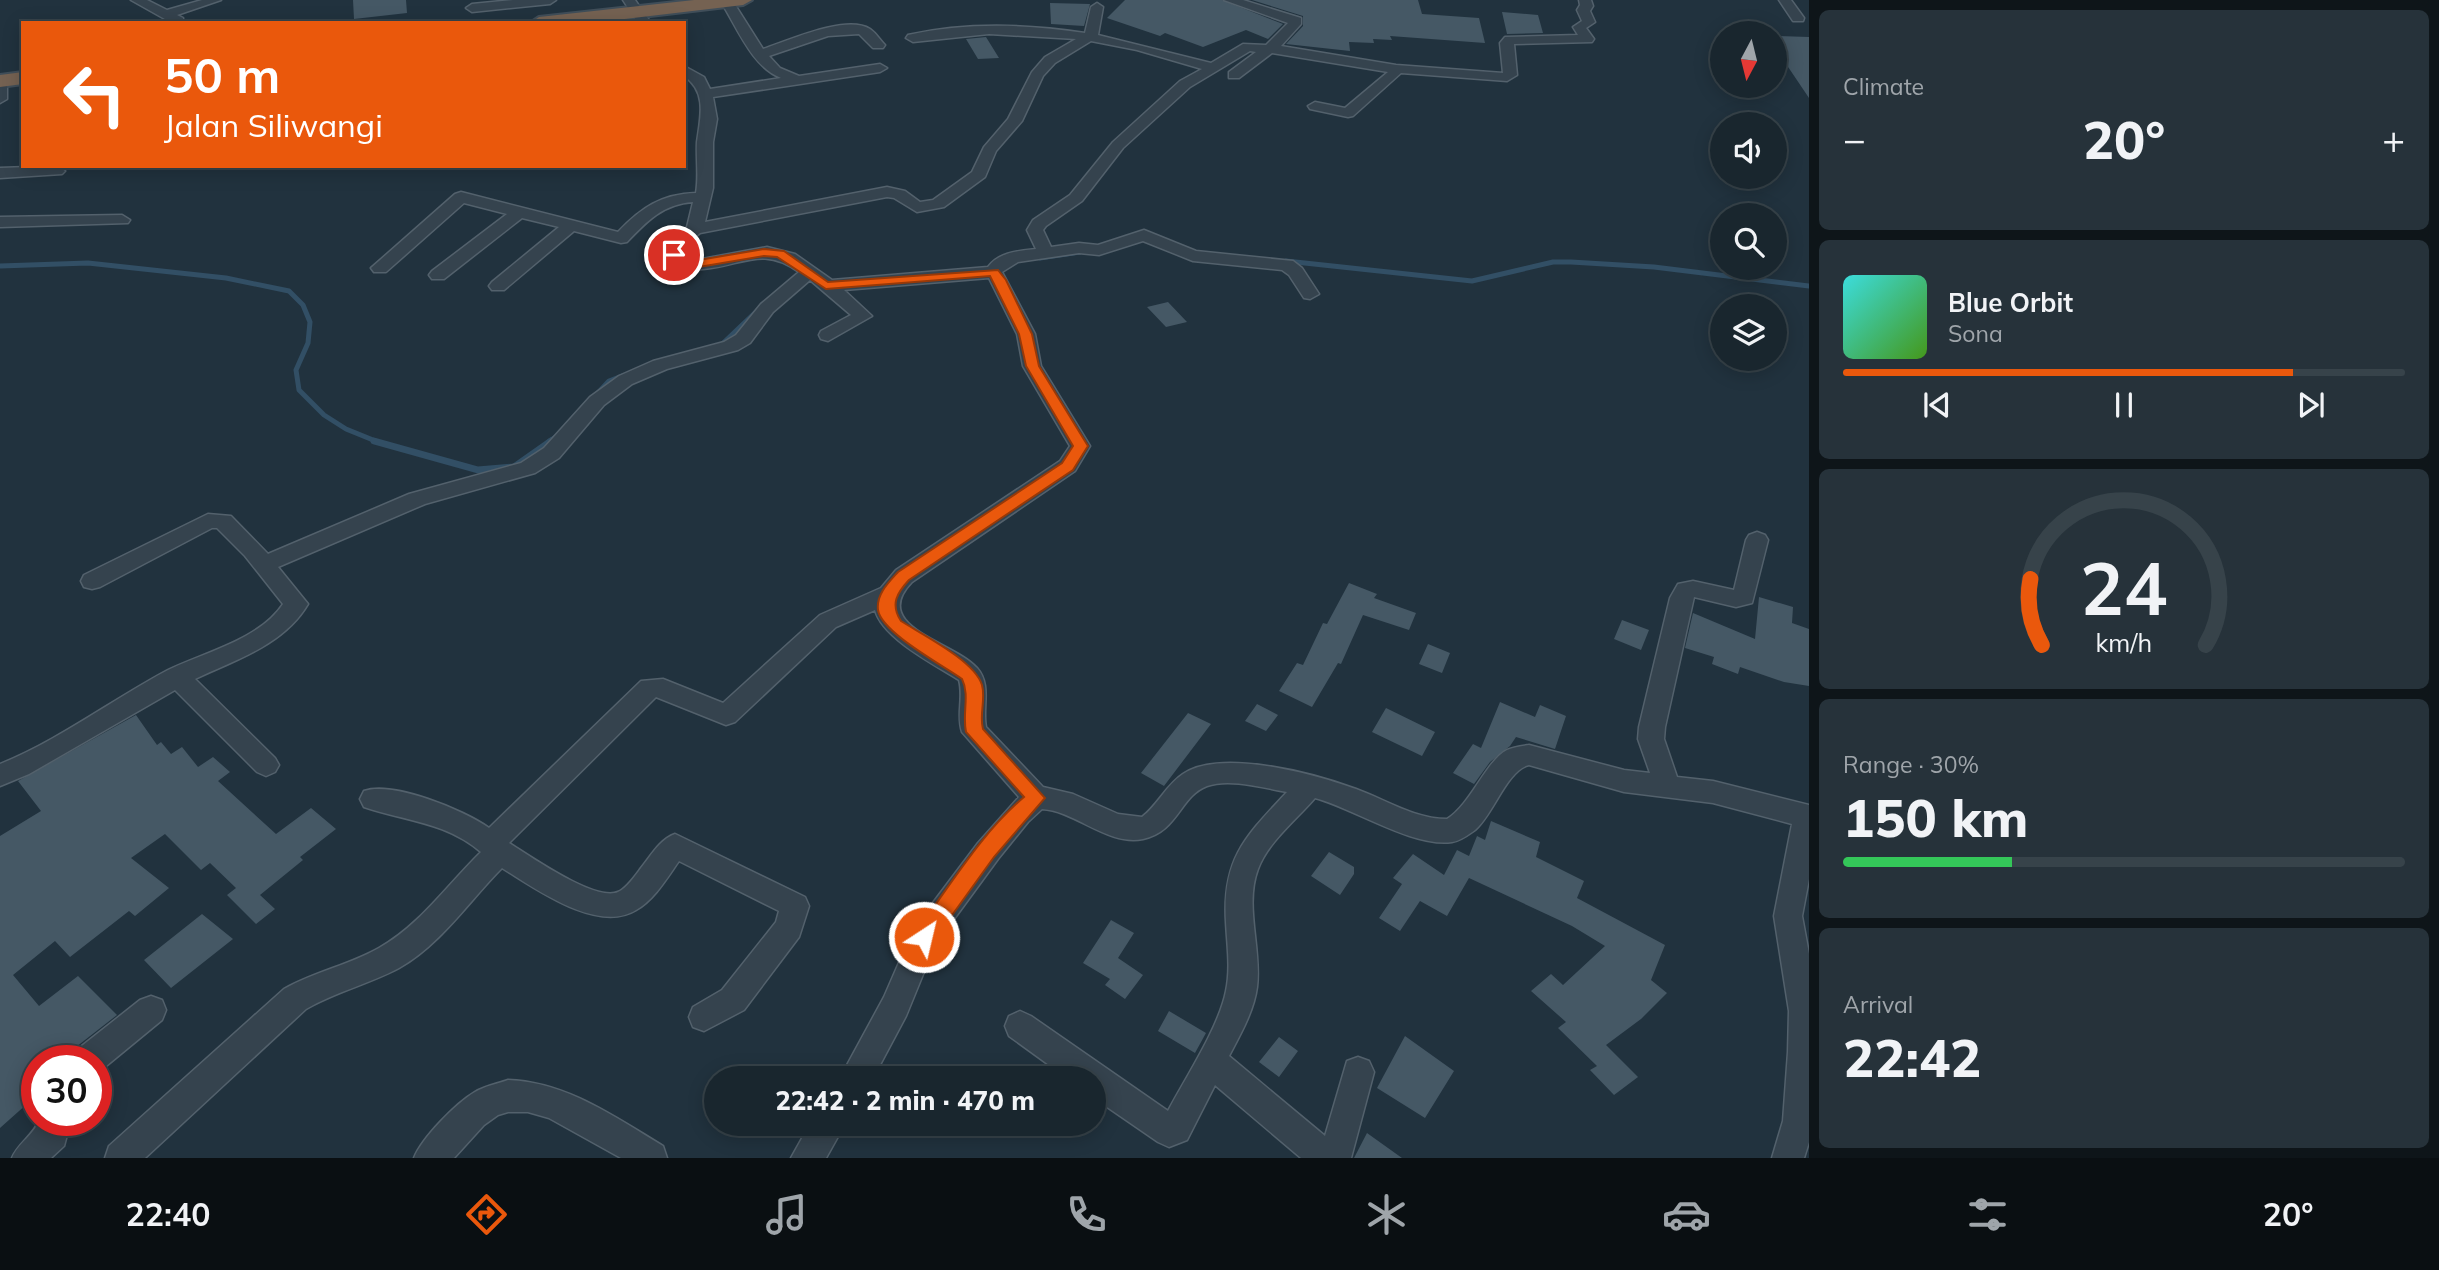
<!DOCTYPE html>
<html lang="en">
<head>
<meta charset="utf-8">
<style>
  :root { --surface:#19262e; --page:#26323a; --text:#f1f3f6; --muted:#9fa5aa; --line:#37434a; --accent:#ea580c }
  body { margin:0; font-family:Mulish,sans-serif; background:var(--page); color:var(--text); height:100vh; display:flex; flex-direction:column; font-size:26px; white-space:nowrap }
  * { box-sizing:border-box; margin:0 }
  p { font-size:23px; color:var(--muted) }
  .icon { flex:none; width:38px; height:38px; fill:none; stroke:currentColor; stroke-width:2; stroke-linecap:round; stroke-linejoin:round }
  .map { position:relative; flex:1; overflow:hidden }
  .drawer { display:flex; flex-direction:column; gap:10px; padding:10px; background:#0e1519; width:630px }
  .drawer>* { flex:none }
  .guide { position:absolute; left:21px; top:21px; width:665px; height:147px; border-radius:0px; box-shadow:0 4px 18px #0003,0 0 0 2px var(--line); background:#ea580c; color:#fff; overflow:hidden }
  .needle { width:46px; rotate:187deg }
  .tools { position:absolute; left:1710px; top:21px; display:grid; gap:14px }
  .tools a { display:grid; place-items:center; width:77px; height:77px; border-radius:50%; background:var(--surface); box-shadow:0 4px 18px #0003,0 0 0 2px var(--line); font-size:35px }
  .speed { position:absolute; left:21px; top:1045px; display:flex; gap:14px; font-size:35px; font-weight:700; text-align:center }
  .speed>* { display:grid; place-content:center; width:91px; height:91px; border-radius:50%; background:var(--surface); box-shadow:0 4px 18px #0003,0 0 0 2px var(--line); line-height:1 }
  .speed .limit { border:10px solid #d22; background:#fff; color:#111 }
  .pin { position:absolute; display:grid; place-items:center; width:60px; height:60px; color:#fff; margin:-30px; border:4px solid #fff; border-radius:50%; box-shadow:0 2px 7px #0007 }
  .me { position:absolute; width:77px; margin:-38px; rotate:35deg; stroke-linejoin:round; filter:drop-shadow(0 0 5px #0008) }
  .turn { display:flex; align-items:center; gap:24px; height:147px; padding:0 28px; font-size:32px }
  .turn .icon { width:91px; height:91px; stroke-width:2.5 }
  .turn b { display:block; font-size:49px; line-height:60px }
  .big { font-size:52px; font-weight:800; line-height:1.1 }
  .drawer .widget { flex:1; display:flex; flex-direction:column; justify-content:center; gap:10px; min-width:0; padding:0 24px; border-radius:10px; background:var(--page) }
  .drawer .dial { align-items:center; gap:0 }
  .dial svg { height:182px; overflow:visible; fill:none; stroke:var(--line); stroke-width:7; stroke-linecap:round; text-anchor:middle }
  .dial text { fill:var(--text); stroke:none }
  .song { display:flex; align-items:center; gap:21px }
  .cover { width:84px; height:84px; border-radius:10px; background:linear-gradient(135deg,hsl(180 70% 55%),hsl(100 70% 35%)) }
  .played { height:7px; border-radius:4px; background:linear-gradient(90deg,var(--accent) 80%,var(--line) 80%) }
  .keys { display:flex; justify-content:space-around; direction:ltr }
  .heat { display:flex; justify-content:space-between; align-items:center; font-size:38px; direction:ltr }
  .charge { height:10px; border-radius:5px; background:linear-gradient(90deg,#34c759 30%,var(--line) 0) }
  .trip { position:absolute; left:704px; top:1066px; width:402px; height:70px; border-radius:35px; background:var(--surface); box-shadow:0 4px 18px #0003,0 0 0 2px var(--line); font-weight:800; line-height:70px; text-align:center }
  .tab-bar { display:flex; height:112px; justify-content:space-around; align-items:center; background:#0a0f12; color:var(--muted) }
  .tab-bar .icon { width:49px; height:49px }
  .tab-bar .selected { color:var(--accent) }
  .tab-bar b { font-size:32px; color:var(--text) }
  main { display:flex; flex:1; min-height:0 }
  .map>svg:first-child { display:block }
</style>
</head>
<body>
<main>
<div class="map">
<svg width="1809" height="1158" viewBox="0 0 1809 1158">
  <rect width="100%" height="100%" fill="#21323e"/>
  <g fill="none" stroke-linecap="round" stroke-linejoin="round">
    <path stroke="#324f65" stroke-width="5" d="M1040 258 1080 252
      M1286 261 1472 281 1553 262H1571L1654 267 1809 286
      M0 266 88 263 226 278 289 291 303 305 310 322 308 343 296 370 299 390 324 415 346 429 378 442
      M718 348 760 308
      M596 395 609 381 622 376
      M548 442 560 434"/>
    <path stroke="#324f65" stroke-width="7" d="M374 441 478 470 514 467 551 441"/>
  </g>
  <path fill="#455865" d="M353 0H406L407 13 354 19Z
    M1125 0H1222L1283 24 1268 39 1246 30 1203 47 1165 33 1160 36 1107 18Z
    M1252 0H1418L1422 14 1479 18 1485 43 1390 36 1392 40 1373 39 1374 43 1349 42 1350 51 1286 44 1303 26V16Z
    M1050 3 1090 4 1084 26 1051 24Z
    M1502 12 1538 15 1543 33 1507 34Z
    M1774 36 1809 37V98L1774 46Z
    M986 37 999 58 978 59 966 39Z
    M1168 302 1187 322 1166 327 1147 307Z
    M1349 583 1377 594 1374 598 1416 613 1409 630 1363 615 1341 664 1338 663 1312 707 1279 691 1297 663 1303 665 1323 623 1327 624Z
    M1759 597 1793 607 1792 623 1809 629V686L1784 682 1740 667 1738 674 1712 664 1714 657 1685 648 1693 613 1755 639Z
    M1622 620 1649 630 1641 650 1614 639Z
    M1428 644 1450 653 1442 673 1419 664Z
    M1500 702 1535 717 1540 705 1566 716 1555 749 1516 737 1510 746 1490 762 1474 784 1453 773 1473 744 1481 748Z
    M1257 704 1278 715 1266 731 1245 721Z
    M1386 708 1435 732 1422 756 1372 732Z
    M1188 713 1211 724 1164 786 1141 773Z
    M136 715 157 745 161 742 171 754 182 747 198 767 213 757 230 772 218 781 276 834 311 808 336 829 300 857 303 860 260 895 275 909 256 924 227 895 236 888 210 863 201 870 165 834 131 858 169 888 135 916 129 911 70 957 55 941 13 975 39 1006 78 976 117 1015 76 1047 72 1060H37V1095L0 1128V836L41 811 18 781Z
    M1491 821 1540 842 1536 857 1584 881 1577 898 1665 945 1651 980 1667 993 1641 1019 1606 1045 1638 1077 1614 1095 1590 1070 1597 1066 1558 1028 1566 1022 1531 991 1551 974 1563 985 1605 946 1572 926 1469 878 1447 916 1420 901 1400 931 1379 918 1402 884 1393 878 1413 854 1444 875 1457 850 1469 856 1477 836 1485 840Z
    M1329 852 1354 867V874L1340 895 1311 876Z
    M202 914 233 939 171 988 144 960Z
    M1111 920 1134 933 1118 958 1143 975 1125 999 1105 985 1110 979 1083 963Z
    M1169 1011 1206 1033 1195 1053 1158 1031Z
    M1405 1036 1454 1071 1425 1118 1377 1088Z
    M1279 1037 1298 1051 1279 1077 1259 1062Z
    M1367 1133 1402 1158H1354Z"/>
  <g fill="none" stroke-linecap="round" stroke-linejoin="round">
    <g stroke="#53616c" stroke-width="3">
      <path id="minor" d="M131 0H147L167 10 202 0H221L177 15 183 18V23H172Z
        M513 0H556L550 4 472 12 466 8 472 4Z
        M623 0H635L651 23H638Z
        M722 0H732L763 49C788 41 846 14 870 29 876 33 880 40 885 45L883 48H873L859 34 828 36 769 56 780 68 799 76 880 64 887 68 880 72 713 97 717 119 713 142V188L705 222 887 187 905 191 920 202 933 200 972 172 984 147 1008 119 1032 72 1045 57 1076 39 989 34 913 42 906 38 908 35C966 22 1027 24 1085 33L1091 7 1097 3 1103 7 1098 35 1211 63 1243 44 1266 45 1288 23 1224 0H1243L1301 18V24L1281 46 1396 65 1503 73 1500 43 1505 37 1578 35 1573 27 1582 21 1577 10 1580 5 1579 0H1591L1593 6 1590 11 1595 22 1586 28 1594 39 1592 42 1514 44 1517 75 1507 81 1401 73 1353 116 1348 117 1310 109 1308 106 1315 102 1345 108 1388 72 1272 53 1239 78H1229V72L1256 52 1250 51 1190 87 1123 148 1082 201 1046 226 1043 230 1051 247 1079 243 1098 245 1144 230 1196 251 1293 261 1302 268 1319 294 1310 299 1304 298 1289 275 1282 270 1193 261 1143 241 1099 255 1079 253 1018 262 1002 272 1035 334 1041 366 1090 446 1075 471 912 582C868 627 955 642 977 668 992 685 982 707 986 727L1043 787 1073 794 1118 814 1142 817C1158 805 1166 785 1183 774 1221 748 1315 774 1356 789 1386 800 1415 819 1447 819 1471 804 1486 761 1507 750 1513 747 1522 746 1529 745L1624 770 1650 773 1638 739 1639 727 1670 598 1678 584 1693 581 1734 590 1746 540 1749 535 1757 532 1765 535 1768 540 1752 603 1736 607 1694 597 1665 727 1664 739 1677 777 1713 781 1809 805V879L1802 916 1809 954V1142L1804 1158H1772L1783 1121 1788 1052 1789 1011 1774 916 1792 824 1713 803 1624 792 1529 765C1507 770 1493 815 1475 830 1468 835 1460 841 1452 842 1414 848 1353 808 1315 798 1296 820 1268 842 1258 869 1244 906 1262 949 1257 987 1254 1011 1240 1035 1229 1056L1325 1136 1347 1061 1358 1057 1369 1061 1374 1072 1351 1158H1301L1215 1085 1187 1140 1169 1147 1158 1142 1094 1098V1078H1067L1009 1036 1005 1026 1009 1016 1020 1011 1031 1016 1168 1111C1186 1077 1219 1027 1226 991 1231 968 1227 944 1226 922 1222 858 1246 836 1287 792 1264 788 1230 778 1207 786 1180 796 1178 832 1143 839 1107 846 1076 811 1042 809L1028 822 998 859 935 945 906 1016 873 1078H840L884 997 914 928 978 843 1019 797 962 732C956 715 964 698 959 680 935 665 882 638 875 610L836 627 735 722 726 725 656 697 509 843C530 856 595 902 618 892 627 888 635 876 641 868 651 856 659 840 675 834L805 897 809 906 799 937 744 1010 704 1031 693 1027 689 1017 693 1007 722 990 776 922 779 911 679 861C667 878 654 900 636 910 597 934 535 888 502 868 469 901 441 944 399 968 369 984 335 992 306 1009L145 1158H105L109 1146 284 989C314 972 349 965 379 948 420 925 447 885 481 852 446 822 405 821 364 807L360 799 364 791C393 781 464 810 489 828L641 681 663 679 723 703 820 615 881 588 896 570 1060 461 1070 446 1023 366 1017 334 989 278 844 290 872 316 828 341 821 339 819 335 821 331 851 315 810 280 773 312 750 343 738 350 667 369 632 384 604 405 559 458 535 473 425 504 278 567 308 604C284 645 235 660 195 679L275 758 279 765 275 772 266 776 257 772 175 690 29 774 0 786V764C58 741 113 699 168 670 205 652 259 640 283 604L245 556 217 528H212L100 587 92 589 84 587 81 581 84 575 208 514 231 516 268 554 409 494 521 463 544 448 590 397 619 376 653 361 724 342 736 335 761 304 799 272C762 245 742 266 703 269 691 270 681 268 670 265L665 255 667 245 687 227 693 202C663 204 647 221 627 242L621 243 574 231 504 290H492L489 286 492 282 559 227 522 218 444 279H432L429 275 432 271 507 214 464 203 386 272H374L371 268 455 194 461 192 618 232C641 208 661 194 696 193 699 176 696 159 697 142 700 119 708 92 684 76V66L704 77 710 89 781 78C752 67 737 27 721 2ZM1091 41 1137 50 1202 69 1180 81 1113 142 1070 195 1033 220 1027 230 1036 249C1018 251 999 252 988 267L832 280 795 254 767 247 702 259 683 258V247L700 233 887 197 894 198 917 212 944 207 985 177 996 151 1022 121 1043 76 1055 63Z
        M1779 0H1791L1804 18 1803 21H1793Z
        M0 82 7 86V99L0 103Z
        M57 166 65 171 62 174 0 178V168Z
        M122 215 130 220 128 223 0 227V217Z
        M151 996 162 1000 166 1010 162 1020 100 1071 96 1072V1060H74L78 1049 140 1000Z
        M508 1080C566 1082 615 1117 663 1146L667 1158H621L549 1118 528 1112H508L498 1115 484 1125 454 1158H414C422 1138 456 1103 475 1092 485 1086 497 1084 508 1080Z
        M39 1120H71L64 1146 51 1158H12C18 1143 35 1134 39 1120Z
        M810 1124H845L826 1158H791Z"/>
    </g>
    <g stroke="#404e59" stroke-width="4">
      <path id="highway" d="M694 0H752L743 5 591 23H530L539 17Z
        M23 72V84L0 87V75Z"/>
    </g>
    <use href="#minor" fill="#35434e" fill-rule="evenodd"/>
    <use href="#highway" fill="#756252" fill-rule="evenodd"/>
  </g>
  <path fill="#ea580c" stroke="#983908" stroke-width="2" d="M764 249 784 251 828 282 998 270 1006 280 1032 334 1039 366 1088 446 1073 470 909 580C897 593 890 604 901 621 923 635 975 661 982 685 986 699 979 715 983 729L1045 798 994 857 932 943 924 946 917 943 914 937 917 930C950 886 981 833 1024 797L966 732C962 714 970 695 962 679 942 665 881 632 878 610 876 594 889 582 898 572L1062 463 1073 446 1026 366 1019 334 990 276 826 289 777 257 764 256 693 268 675 265 668 255 674 251 683 259 693 261Z"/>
</svg>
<div class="tools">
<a><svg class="needle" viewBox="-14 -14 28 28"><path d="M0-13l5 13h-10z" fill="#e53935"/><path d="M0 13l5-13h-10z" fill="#9fa5aa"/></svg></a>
<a><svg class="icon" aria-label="sound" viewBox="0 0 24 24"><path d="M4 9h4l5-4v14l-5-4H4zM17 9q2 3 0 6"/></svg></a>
<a><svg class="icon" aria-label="search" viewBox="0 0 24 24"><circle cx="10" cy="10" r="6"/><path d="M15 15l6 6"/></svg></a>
<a><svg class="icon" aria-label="layers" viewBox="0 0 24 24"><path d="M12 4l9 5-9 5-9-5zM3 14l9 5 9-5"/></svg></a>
</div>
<div class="speed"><div class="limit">30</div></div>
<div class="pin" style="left:674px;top:255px;background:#d93025"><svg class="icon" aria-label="arrive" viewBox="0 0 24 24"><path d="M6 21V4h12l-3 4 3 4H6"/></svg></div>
<svg class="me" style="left:924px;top:937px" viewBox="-20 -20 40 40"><circle r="17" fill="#ea580c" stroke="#fff" stroke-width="3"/><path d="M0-11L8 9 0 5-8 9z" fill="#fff"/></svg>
<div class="trip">22:42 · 2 min · 470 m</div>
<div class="guide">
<div class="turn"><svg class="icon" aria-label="left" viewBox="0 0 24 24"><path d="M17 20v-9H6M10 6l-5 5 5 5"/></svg><div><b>50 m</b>Jalan Siliwangi</div></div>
</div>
</div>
<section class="drawer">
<div class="widget"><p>Climate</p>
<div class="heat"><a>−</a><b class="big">20°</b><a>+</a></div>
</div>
<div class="widget">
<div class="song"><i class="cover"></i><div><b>Blue Orbit</b><p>Sona</p></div></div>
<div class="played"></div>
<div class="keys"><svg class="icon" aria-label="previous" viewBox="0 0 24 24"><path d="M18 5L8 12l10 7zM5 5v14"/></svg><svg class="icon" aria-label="pause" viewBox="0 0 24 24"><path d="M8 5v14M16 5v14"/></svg><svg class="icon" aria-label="next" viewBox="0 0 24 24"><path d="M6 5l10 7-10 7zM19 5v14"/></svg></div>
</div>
<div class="widget dial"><svg viewBox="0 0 100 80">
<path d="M14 69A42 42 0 1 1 86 69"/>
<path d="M14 69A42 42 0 0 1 9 40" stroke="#ea580c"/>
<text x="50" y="56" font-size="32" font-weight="700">24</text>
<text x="50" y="72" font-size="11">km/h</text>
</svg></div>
<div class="widget"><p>Range · 30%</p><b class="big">150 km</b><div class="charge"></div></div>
<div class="widget"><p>Arrival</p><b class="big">22:42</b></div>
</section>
</main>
<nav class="tab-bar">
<b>22:40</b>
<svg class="icon selected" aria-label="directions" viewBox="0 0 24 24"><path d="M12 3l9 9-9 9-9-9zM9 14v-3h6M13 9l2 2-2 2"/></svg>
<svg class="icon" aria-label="music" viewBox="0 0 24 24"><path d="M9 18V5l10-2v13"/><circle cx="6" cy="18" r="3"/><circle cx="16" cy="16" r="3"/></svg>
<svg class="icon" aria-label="phone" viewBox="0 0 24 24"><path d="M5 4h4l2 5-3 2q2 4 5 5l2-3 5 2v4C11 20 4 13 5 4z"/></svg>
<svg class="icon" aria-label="climate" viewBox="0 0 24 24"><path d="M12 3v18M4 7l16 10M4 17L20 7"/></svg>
<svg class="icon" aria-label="car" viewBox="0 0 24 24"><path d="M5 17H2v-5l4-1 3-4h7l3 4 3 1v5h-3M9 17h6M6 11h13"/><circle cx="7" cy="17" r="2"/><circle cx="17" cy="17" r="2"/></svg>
<svg class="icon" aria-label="filters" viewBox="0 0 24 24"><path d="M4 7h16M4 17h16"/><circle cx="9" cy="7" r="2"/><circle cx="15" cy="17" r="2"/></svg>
<b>20°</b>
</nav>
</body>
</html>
